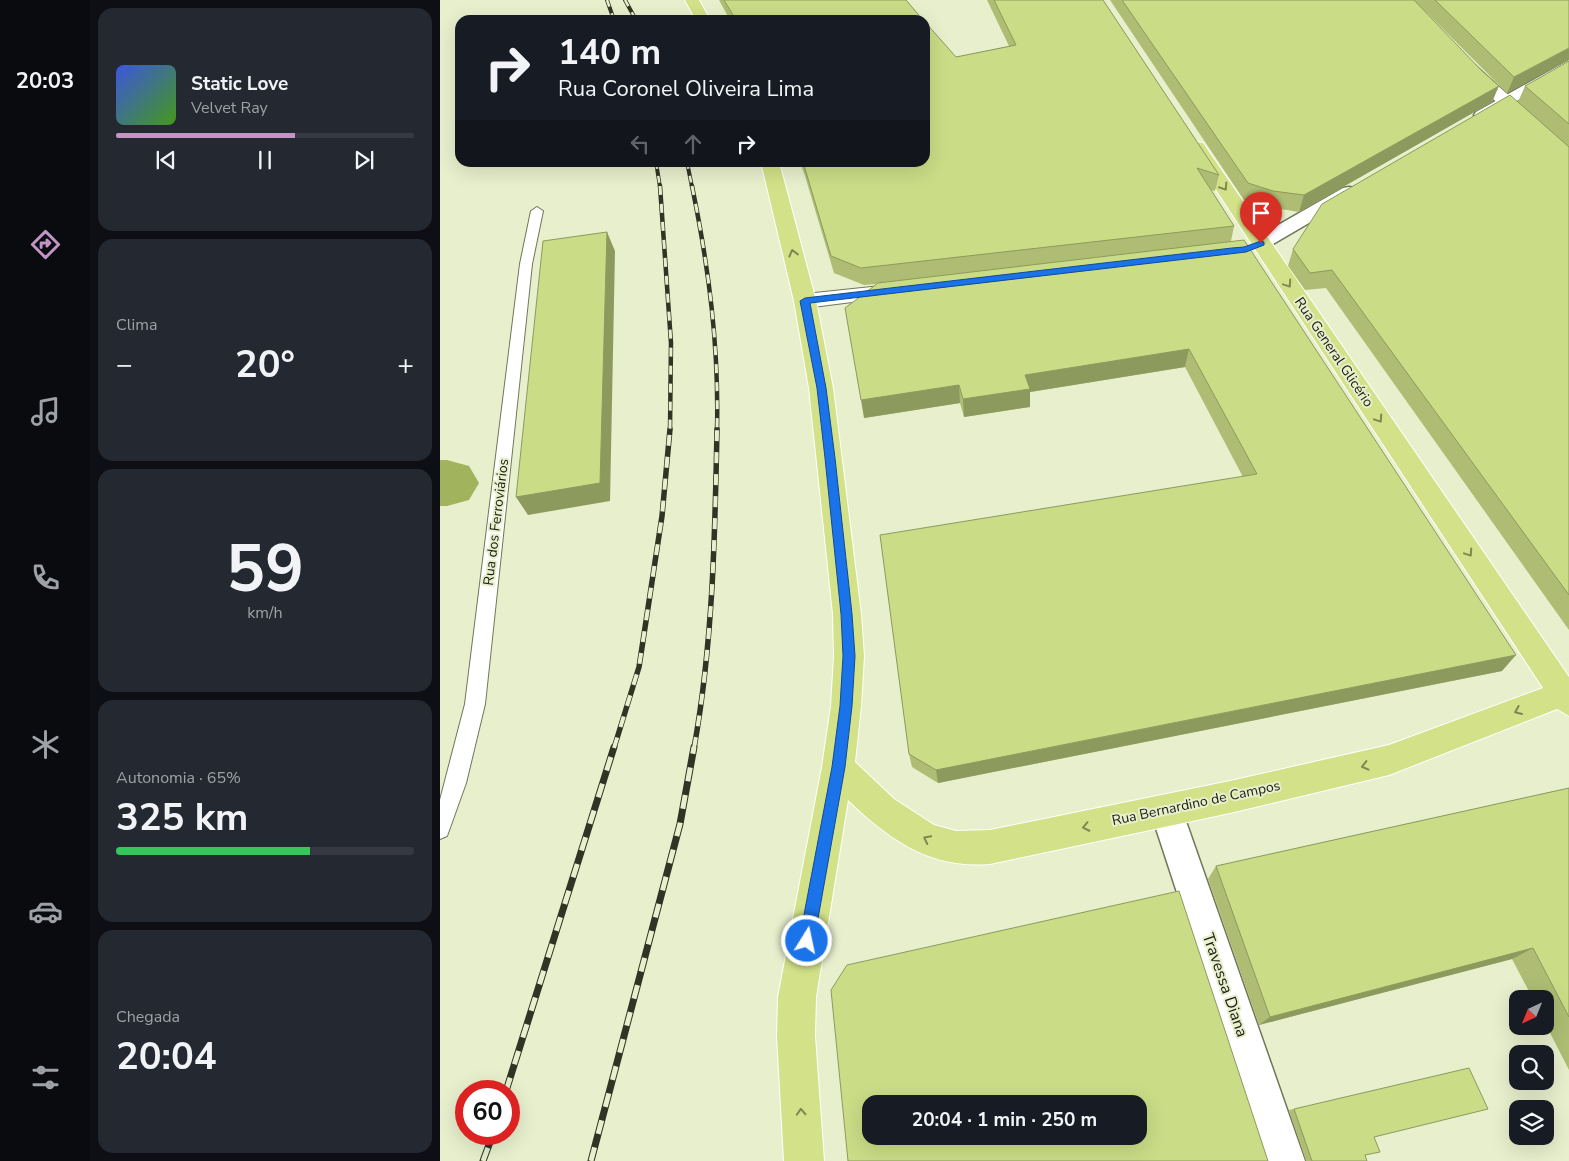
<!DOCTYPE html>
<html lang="pt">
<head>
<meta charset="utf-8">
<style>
  :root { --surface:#171b24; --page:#242831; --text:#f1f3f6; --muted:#9ea1a6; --line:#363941; --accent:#c294c4 }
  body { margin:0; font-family:"Nunito Sans",sans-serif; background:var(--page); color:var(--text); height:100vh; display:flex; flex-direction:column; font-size:19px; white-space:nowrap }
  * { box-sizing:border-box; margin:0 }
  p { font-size:16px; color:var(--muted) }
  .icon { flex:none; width:28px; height:28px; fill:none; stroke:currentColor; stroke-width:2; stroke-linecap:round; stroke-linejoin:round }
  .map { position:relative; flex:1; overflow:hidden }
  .side { display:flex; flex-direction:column; gap:8px; padding:8px; background:#0d0f14; width:350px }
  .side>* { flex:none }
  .top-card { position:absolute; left:15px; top:15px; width:475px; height:152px; border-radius:15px; box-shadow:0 5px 20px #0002; background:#171b24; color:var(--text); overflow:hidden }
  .needle { width:32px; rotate:223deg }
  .buttons { position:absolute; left:1069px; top:990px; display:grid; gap:10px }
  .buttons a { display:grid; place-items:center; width:45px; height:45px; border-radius:10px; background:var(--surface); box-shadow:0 5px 20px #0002; font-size:25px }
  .speed { position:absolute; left:15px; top:1080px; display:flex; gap:10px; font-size:25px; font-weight:700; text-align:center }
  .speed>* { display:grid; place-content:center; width:65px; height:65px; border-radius:50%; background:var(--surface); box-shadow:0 5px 20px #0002; line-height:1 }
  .speed .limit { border:8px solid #d22; background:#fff; color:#111 }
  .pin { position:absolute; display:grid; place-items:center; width:42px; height:42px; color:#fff; margin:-51px -21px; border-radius:50% 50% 50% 0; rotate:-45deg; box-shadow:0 0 5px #0007 }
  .pin .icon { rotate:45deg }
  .me { position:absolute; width:55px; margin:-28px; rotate:10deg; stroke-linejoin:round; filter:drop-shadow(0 0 4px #0008) }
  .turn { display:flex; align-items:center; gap:18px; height:105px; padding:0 20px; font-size:22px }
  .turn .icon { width:65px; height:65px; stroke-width:2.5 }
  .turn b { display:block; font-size:35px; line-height:42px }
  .lanes { display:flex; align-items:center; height:48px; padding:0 20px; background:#0003; justify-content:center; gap:25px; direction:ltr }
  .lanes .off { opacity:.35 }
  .big { font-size:38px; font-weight:700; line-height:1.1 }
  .side .tile { flex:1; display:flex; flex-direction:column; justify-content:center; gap:8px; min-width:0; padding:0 18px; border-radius:15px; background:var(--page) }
  .side .dial { align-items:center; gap:0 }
  .dial b { font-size:65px; line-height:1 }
  .song { display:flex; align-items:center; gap:15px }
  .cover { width:60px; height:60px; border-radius:8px; background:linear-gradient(135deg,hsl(230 70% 55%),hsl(100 70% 35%)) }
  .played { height:5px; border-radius:2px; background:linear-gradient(90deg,var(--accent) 60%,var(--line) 60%) }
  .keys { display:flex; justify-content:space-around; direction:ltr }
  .heat { display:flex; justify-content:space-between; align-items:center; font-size:28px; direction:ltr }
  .charge { height:8px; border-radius:4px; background:linear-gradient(90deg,#34c759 65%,var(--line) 0) }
  .trip { position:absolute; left:422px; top:1095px; width:285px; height:50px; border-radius:15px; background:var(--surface); box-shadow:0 5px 20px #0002; font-weight:700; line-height:50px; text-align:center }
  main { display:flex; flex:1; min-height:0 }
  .menu { display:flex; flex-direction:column; width:90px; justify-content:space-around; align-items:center; background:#090b0e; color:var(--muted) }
  .menu .icon { width:35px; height:35px }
  .menu .active { color:var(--accent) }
  .menu b { font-size:22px; color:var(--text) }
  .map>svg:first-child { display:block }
</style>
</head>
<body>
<main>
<nav class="menu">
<b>20:03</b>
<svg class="icon active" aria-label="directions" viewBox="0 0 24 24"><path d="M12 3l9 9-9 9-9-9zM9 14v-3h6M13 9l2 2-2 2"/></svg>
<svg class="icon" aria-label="music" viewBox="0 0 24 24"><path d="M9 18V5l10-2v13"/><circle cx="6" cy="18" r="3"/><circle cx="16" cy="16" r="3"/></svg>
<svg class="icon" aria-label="phone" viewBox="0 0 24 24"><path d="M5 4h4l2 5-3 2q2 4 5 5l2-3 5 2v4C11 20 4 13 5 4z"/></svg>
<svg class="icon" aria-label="climate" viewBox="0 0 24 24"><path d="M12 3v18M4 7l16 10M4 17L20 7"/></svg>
<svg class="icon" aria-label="car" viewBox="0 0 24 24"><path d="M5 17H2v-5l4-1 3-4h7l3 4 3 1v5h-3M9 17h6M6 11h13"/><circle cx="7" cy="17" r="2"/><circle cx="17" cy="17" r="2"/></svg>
<svg class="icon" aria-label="filters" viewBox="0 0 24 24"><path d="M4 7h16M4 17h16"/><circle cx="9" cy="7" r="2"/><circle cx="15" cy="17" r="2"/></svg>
</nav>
<section class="side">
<div class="tile">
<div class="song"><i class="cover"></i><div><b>Static Love</b><p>Velvet Ray</p></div></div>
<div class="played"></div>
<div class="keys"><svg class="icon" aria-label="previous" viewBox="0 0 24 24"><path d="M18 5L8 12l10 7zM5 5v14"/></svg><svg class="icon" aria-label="pause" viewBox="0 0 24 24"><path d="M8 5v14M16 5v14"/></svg><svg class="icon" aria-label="next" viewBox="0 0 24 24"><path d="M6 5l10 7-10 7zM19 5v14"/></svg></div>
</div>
<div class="tile"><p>Clima</p>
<div class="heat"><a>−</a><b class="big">20°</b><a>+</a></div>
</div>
<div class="tile dial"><b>59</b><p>km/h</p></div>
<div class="tile"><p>Autonomia · 65%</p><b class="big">325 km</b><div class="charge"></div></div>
<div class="tile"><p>Chegada</p><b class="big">20:04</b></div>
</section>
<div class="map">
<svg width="1129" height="1161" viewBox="0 0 1129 1161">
  <rect width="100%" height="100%" fill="#e7efcd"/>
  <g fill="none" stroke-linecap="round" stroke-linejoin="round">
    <path fill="#a2b35e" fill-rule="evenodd" d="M0 460H7L29 466 39 483 29 500 7 506H0Z"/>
    <g stroke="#707759" stroke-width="2">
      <path id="service" d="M97 207 103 211 92 264 45 704 26 783 7 836 0 839V800L25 704 80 264 91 211Z"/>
    </g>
    <g stroke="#707759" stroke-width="3">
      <path id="pedestrian" d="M1129 60V70L1048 118H1036L1034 115 1036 112Z
        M909 187 915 188 918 192 915 196 828 247 821 249 814 247 812 243 814 239 903 188Z
        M726 795 737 799 742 810 865 1161H825L710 810 715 799Z"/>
    </g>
    <g stroke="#707759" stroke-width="2">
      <path id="minor" d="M460 284 467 285 470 290 467 295 365 308 358 306 354 301 358 296 365 294Z"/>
    </g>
    <g stroke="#707759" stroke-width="2">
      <path id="tertiary" d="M1029 63 1035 65 1129 150V165L1123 164 1023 71 1021 68 1023 65Z"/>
    </g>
    <g stroke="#fff" stroke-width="2">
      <path id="primary" d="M245 0H259L270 20H256Z
        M757 142 763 143 1129 677V716L1117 709 949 775 790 813 550 864C490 869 450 840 408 800L376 997 375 1036 384 1161H344L337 1036 338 997 382 767 391 706 394 656 393 614 369 388 354 301 321 162H339L376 301 393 388 421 614 424 656 421 706 415 762 454 799 494 825 516 831 550 830 790 781 949 745 1103 688 748 147 751 143Z"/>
    </g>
    <use href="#service" fill="#fff" fill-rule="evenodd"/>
    <use href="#pedestrian" fill="#fff" fill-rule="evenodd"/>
    <use href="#minor" fill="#fff" fill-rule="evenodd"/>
    <use href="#tertiary" fill="#fff" fill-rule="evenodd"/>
    <use href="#primary" fill="#d3e188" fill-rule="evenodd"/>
    <g stroke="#313425" stroke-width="4">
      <path id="rail-far3" d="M167 0 174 20
        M185 0 196 20
        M216 162 220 187
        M247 162 252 187"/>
    </g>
    <g stroke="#313425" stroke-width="4.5">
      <path id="rail-far2" d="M220 186 231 343 230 430
        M252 186C269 269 279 346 277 430"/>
    </g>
    <g stroke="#313425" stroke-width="5.5">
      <path id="rail-far1" d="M174 748 199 667 222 516 230 429
        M254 748C273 643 275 535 277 429"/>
    </g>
    <g stroke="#313425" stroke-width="7">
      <path id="rail" d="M66 1091 174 747
        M43 1161 53 1134
        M151 1161 240 824 254 747"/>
    </g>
    <use href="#rail-far3" stroke="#e7efcd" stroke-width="2.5" stroke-dasharray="7" stroke-linecap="butt"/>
    <use href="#rail-far2" stroke="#e7efcd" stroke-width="3" stroke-dasharray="9" stroke-linecap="butt"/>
    <use href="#rail-far1" stroke="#e7efcd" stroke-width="4" stroke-dasharray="11" stroke-linecap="butt"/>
    <use href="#rail" stroke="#e7efcd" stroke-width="5" stroke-dasharray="14" stroke-linecap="butt"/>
  </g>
  <path fill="#aebd73" d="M279 0H466L483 20H290Z
    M547 0H663L779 175 775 191 771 190 794 226 791 241 1062 671 498 783 472 767 469 754 803 477 745 367 590 392V407L524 417 520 403 424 418 436 284 424 285 394 273 365 176 360 162H485L516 57 569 46Z
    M670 0H1129L1067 93 986 12 1052 102 859 212 829 207 804 200Z
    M1129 61V630L886 288 865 290 848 266 853 249 1078 102 1085 86Z
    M1129 788V1070L1105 1023V999H1093L1072 959 819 1025 768 879 776 866Z
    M854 1109 934 1137 925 1155 927 1161H866L849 1110Z"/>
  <path fill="#8d9a5e" d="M1129 48V60L1067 93 1074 77Z
    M1059 86 1052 102 859 212 864 195Z
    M167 232 175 251 170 501 88 515 76 497Z
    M749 349 745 367 590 392V407L524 417 523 399 585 375Z
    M519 385 520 403 424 418 421 400Z
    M1076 655 1062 671 498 783 496 770Z
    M1093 948 1072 959 819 1025 830 1017Z"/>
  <path fill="#cadc86" stroke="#8d9a5e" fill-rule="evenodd" d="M284 0H466L483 20H296Z
    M554 0H663L779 175 757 168 794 226 421 268 391 256 363 162H485V22L516 57 576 45Z
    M682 0H974L1041 70 1059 86 864 195 833 191 808 183Z
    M995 0H1129V48L1074 77Z
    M1129 61V124L1085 86Z
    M1070 95 1129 147V595L892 270 870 273 853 249 882 204Z
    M167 232 160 483 76 497 103 241Z
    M804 240 1076 655 496 770 469 754 440 535 817 474 749 349 585 375 590 389 523 399 519 385 421 400 405 308 438 283Z
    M1129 788V1017L1093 948 830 1017 776 866Z
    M739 891 828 1161H408L391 990 407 965ZM431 1104H699V1136H431Z
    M1029 1068 1048 1109 934 1137 940 1152 925 1155 927 1161H872L854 1109Z"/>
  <defs><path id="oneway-chevron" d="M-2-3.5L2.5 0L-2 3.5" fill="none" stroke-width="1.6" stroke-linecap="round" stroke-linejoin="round" transform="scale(1.25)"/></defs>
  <g stroke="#7f8852">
    <use href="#oneway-chevron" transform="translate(784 187) rotate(57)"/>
    <use href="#oneway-chevron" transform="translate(353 253) rotate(-104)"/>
    <use href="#oneway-chevron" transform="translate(848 284) rotate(56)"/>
    <use href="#oneway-chevron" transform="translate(939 419) rotate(56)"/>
    <use href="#oneway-chevron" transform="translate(1029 553) rotate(56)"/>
    <use href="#oneway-chevron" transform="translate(1078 711) rotate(157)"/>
    <use href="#oneway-chevron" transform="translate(925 766) rotate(166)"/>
    <use href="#oneway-chevron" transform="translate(646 827) rotate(168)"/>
    <use href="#oneway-chevron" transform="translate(487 839) rotate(-153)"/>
    <use href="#oneway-chevron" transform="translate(361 1112) rotate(-93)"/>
  </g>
  <path fill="#1a73e8" stroke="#114b97" d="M821 241 824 242V245L806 252 370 303 386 388 395 458 412 614 415 656 412 706 405 767 374 941 372 946 367 948 362 946 359 941 392 767 400 706 403 656 401 614 385 458 377 388 360 301 365 298 792 248 804 247Z"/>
  <g text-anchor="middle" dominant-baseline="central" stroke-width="4" stroke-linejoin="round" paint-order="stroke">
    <g font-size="14" fill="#191b0f" stroke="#e7efcd">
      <text transform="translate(894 352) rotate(56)">Rua General Glicério</text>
      <text transform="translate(56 522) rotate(-83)">Rua dos Ferroviários</text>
      <text transform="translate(756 803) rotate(-12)">Rua Bernardino de Campos</text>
    </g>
    <g font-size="16" fill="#191b0f" stroke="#e7efcd">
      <text transform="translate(785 985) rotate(71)">Travessa Diana</text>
    </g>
  </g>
</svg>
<div class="buttons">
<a><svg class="needle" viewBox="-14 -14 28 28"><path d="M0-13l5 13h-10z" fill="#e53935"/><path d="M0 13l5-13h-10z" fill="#9ea1a6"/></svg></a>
<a><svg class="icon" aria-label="search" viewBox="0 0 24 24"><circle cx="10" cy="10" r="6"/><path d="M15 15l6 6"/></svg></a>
<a><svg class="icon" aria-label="layers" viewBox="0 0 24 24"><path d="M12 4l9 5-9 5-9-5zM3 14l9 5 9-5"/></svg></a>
</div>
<div class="speed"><div class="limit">60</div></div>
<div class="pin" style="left:821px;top:243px;background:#d93025"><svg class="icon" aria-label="arrive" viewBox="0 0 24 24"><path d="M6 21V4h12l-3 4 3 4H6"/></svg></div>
<svg class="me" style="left:367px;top:941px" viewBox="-20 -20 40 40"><circle r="17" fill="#1a73e8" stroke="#fff" stroke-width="3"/><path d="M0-11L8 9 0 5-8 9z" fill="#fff"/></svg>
<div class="trip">20:04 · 1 min · 250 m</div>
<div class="top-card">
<div class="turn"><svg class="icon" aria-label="right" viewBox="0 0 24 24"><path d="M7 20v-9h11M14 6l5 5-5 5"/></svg><div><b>140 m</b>Rua Coronel Oliveira Lima</div></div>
<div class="lanes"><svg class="icon off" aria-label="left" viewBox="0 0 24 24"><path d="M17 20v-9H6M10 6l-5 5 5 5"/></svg><svg class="icon off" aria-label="ahead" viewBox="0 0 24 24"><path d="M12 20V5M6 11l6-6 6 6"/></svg><svg class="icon" aria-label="right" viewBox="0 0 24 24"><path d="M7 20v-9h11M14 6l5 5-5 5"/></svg></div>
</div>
</div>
</main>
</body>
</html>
